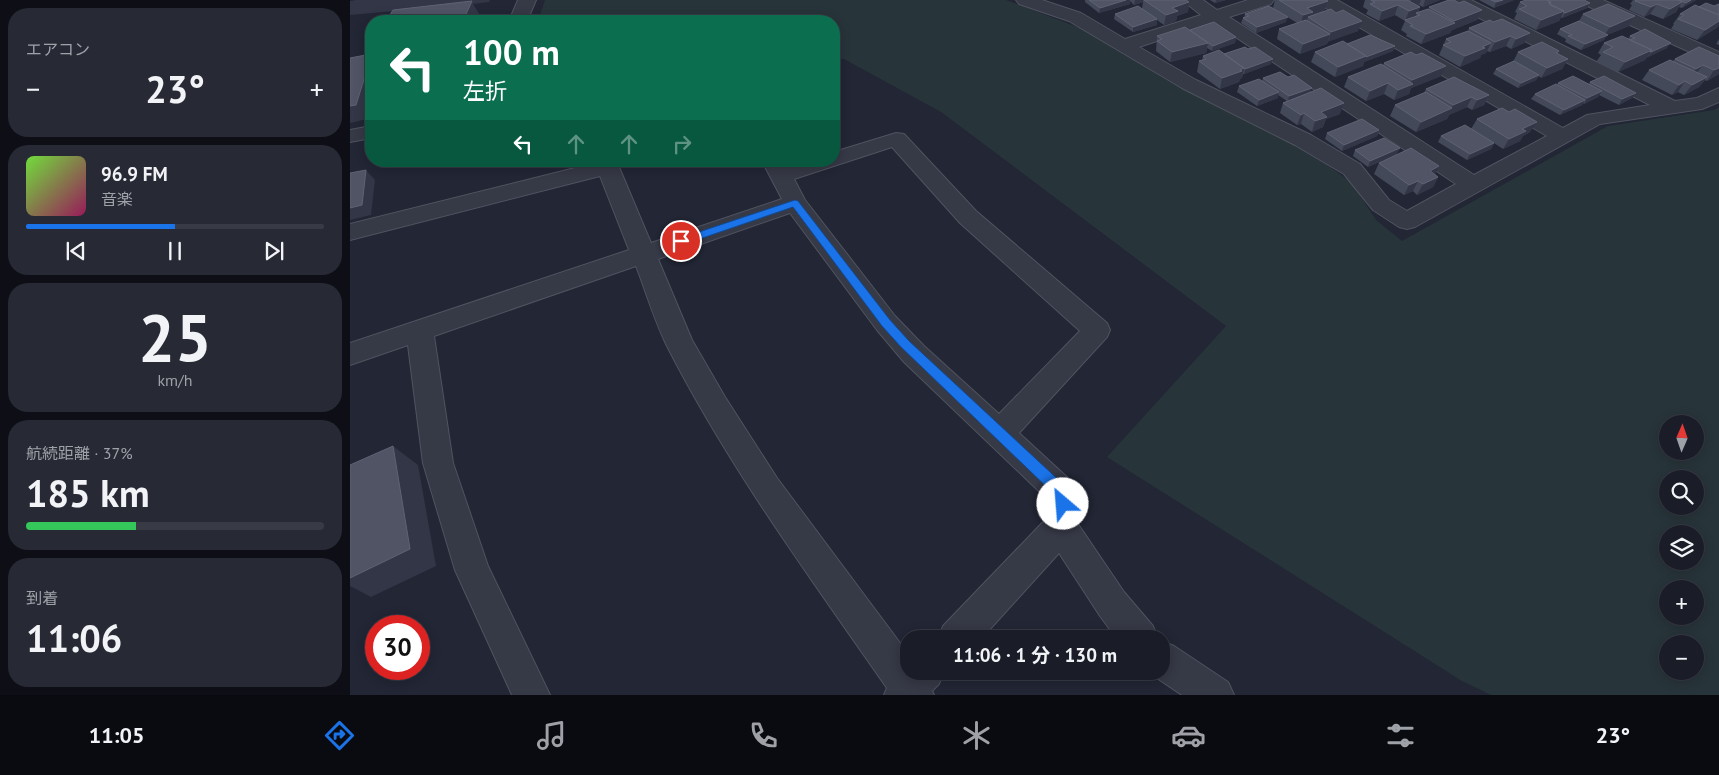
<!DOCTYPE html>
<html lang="ja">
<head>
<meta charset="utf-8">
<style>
  :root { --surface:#1a1c28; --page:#272934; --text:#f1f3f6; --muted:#9fa1a8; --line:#383a45; --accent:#1a73e8 }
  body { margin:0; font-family:"PT Sans","Noto Sans JP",sans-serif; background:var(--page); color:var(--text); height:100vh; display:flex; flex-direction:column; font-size:19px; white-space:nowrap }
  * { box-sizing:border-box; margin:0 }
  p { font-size:16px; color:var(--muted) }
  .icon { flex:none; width:28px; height:28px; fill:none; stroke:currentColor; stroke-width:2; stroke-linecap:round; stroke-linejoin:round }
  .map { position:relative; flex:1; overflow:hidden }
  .details { display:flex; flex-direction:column; gap:8px; padding:8px; background:#0e0f16; width:350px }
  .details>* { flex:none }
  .hud { position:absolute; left:15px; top:15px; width:475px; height:152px; border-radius:20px; box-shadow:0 2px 12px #0003,0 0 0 1px var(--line); background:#0b6e4f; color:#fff; overflow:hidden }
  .needle { width:32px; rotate:2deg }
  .buttons { position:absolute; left:1309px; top:415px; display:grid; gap:10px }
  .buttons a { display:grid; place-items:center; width:45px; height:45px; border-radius:50%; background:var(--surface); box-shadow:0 2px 12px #0003,0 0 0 1px var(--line); font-size:25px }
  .speed { position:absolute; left:15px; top:615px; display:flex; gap:10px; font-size:25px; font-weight:700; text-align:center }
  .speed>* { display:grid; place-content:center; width:65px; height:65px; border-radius:50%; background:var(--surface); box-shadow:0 2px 12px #0003,0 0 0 1px var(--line); line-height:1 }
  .speed .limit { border:8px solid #d22; background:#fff; color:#111 }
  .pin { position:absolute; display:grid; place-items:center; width:42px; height:42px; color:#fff; margin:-21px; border:2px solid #fff; border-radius:50%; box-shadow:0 1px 5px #0007 }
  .me { position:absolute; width:55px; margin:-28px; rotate:333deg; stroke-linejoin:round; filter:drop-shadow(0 0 4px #0008) }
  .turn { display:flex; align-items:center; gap:18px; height:105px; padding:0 15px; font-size:22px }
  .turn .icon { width:65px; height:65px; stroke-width:2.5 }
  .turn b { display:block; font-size:35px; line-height:42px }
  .lanes { display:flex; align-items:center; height:48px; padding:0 15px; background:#0003; justify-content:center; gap:25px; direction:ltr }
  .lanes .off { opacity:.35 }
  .big { font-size:38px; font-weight:700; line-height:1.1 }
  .details .widget { flex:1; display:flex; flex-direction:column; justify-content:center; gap:8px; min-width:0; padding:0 18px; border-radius:20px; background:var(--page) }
  .details .dial { align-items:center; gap:0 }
  .dial b { font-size:65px; line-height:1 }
  .song { display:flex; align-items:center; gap:15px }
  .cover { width:60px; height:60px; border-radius:8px; background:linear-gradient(135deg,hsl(100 70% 55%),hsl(330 70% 35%)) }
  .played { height:5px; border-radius:2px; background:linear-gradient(90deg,var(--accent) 50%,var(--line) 50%) }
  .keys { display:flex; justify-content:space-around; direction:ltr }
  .heat { display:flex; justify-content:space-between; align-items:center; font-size:28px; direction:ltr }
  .charge { height:8px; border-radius:4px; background:linear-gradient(90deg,#34c759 37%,var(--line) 0) }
  .trip { position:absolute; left:550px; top:630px; width:270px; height:50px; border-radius:20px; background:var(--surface); box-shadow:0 2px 12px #0003,0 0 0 1px var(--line); font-weight:700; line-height:50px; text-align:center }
  .dock { display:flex; height:80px; justify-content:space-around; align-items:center; background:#0a0b10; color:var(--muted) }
  .dock .icon { width:35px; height:35px }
  .dock .active { color:var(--accent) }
  .dock b { font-size:22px; color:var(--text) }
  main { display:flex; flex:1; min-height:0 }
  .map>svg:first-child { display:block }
</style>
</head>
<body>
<main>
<section class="details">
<div class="widget"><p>エアコン</p>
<div class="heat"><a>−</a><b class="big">23°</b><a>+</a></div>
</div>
<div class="widget">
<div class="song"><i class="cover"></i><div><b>96.9 FM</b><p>音楽</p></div></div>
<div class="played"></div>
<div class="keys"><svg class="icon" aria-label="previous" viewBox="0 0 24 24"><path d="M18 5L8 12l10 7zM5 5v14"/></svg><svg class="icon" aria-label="pause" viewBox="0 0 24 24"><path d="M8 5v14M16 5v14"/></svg><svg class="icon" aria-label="next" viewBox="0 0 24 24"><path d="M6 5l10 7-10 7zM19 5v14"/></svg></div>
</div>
<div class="widget dial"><b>25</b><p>km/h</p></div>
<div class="widget"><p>航続距離 · 37%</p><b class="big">185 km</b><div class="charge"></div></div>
<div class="widget"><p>到着</p><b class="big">11:06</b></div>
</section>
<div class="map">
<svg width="1369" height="695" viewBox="0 0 1369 695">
  <rect width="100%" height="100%" fill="#222635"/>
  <path fill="#273439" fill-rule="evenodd" d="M195 0H656L738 31 816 80 964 155 1002 183 1026 220 1052 241 1258 126 1364 110 1369 107V695H1141L1112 681 757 457 876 326 591 112 494 59 484 58V21H188ZM1318 424H1345V451H1318ZM1318 479H1345V506H1318ZM1318 534H1345V561H1318ZM1318 589H1345V616H1318ZM1318 644H1345V671H1318Z"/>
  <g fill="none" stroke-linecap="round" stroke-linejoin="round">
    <g stroke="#505360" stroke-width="2">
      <path id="minor" d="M168 0H186L177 21H159Z
        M666 0H692L731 13 775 39 851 15 832 0H853L867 10 898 0H924L921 4 879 17 1124 175 1197 136 969 4 966 0H987L1213 128 1237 115 1300 105 1102 4 1099 0H1121L1325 101 1347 98 1369 88V102L1352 109 1250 124 1065 227 1057 229 1049 227 1023 210 994 174 945 145 832 88 719 21 669 4ZM863 22 1106 184 1057 211 1039 200 1010 164 961 135 846 80 789 47Z
        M1230 0H1253L1369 52V65L1233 4Z
        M21 126V138L0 142V130Z
        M546 133 554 134 626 211 757 323 760 330 757 337 669 433 720 480 729 505 728 524 774 592 803 626 808 639H767L750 616 709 553 631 639H588L593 626 695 520 697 505 695 497 554 362 527 330 440 213 308 259 342 340 375 397 427 478 559 655V671H594L589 684 582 691 584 695H534L537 688C459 576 378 466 316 344 304 319 296 292 286 266L84 336 103 463 138 566 200 695H162L105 570 73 463 58 345 0 365V343L279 250 250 176 0 240V224L253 161 266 162 269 167 301 243 432 199 412 161H434L437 167 453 161H484V152ZM542 147 610 223 730 331 649 414 574 346 545 316 455 200 444 179Z
        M811 641 824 646 878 682 884 695H832L798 672 811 671Z"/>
    </g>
    <use href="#minor" fill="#363946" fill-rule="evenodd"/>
  </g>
  <path fill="#44495a" d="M735 0H836L839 2 838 12 827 16 826 21 814 25 807 20V25L783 32 764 19 765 14 792 9 793 2 784 5 780 1V4L749 13 735 2Z
    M860 0H876L865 3Z
    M925 0H976L978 1 974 11 962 16 1008 31 978 41 977 44 950 54 927 39 929 29 947 23 923 8Z
    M1015 0H1090L1073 7 1069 5 1068 6 1070 7 1068 13 1079 9V7L1109 3 1132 10 1127 20 1102 30 1100 33 1071 44 1056 36 1057 34 1051 30 1055 21 1045 15 1029 21 1016 14 1018 10 1013 7Z
    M1129 0H1164L1144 8Z
    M1283 0H1346L1332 8 1329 7 1326 12 1313 19 1300 14 1294 17 1279 10 1282 5 1280 4Z
    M1170 2 1240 3 1237 8 1212 18 1211 17 1209 21 1186 30 1164 19 1167 13 1165 12Z
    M895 14 936 22 906 33 891 23 893 18 894 17Z
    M1233 14 1285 16 1279 26 1257 35 1254 40 1231 50 1215 42 1216 39 1207 34 1210 29 1229 21Z
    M1330 14 1368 27 1347 40 1321 29 1324 24H1323Z
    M1143 22 1180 33 1174 43 1161 49 1156 46 1140 52 1137 51 1136 53 1131 55 1130 58 1110 67 1089 55 1096 39 1118 31 1119 28Z
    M807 36 886 37 885 43 862 51 857 48 856 53 820 62 806 51Z
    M1280 36 1317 48 1297 57 1295 60 1268 72 1246 62 1251 55 1248 53 1254 43 1278 39Z
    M1369 39V45L1366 44Z
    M997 44 1045 46 1043 51 1014 62 1013 66 985 77 961 62 965 52Z
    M898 49 921 64 894 74H893L892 78 890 79 889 82 870 89 847 72 849 61 852 60 853 56 874 54Z
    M1209 51 1208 54 1218 59 1212 69 1191 78 1189 76 1186 80 1168 88 1143 74 1146 69 1163 62 1168 52Z
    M1369 56V74L1357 81 1355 80 1349 87 1334 95 1328 92 1322 95 1292 80 1299 70 1323 61 1325 59Z
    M1034 63 1091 76 1061 88 1059 94 1044 100 1034 94 1016 101 994 87 998 77 1033 65Z
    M938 77 962 88 960 92 990 114 976 119 973 127 962 132 951 124 947 125 930 113 933 103 937 101 928 95V98L907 106 887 92 889 86 912 81 913 78Z
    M1240 82 1282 98 1269 105 1249 95 1248 97 1234 104 1233 103 1232 105 1210 115 1181 99 1185 94 1207 85 1208 83 1238 85Z
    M1076 89 1139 95 1134 105 1122 110 1117 107 1099 115 1097 119 1066 132 1040 116 1045 105 1074 93Z
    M1127 119 1180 132 1173 136 1170 141 1153 149 1144 143 1141 149 1117 160 1088 142 1091 136 1121 129Z
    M1029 130 1027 136 992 151 975 139 977 133Z
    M1005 150 1047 154 1018 167 1003 156Z
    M1029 163 1085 174 1088 177 1083 187 1067 195 1063 191 1054 195 1024 174Z"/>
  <path fill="#323646" d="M6 0H140L139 2 123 4 130 15 127 21H113L121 4 0 15V1Z
    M776 0H780V4L749 13 750 8Z
    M785 0H793V2L784 5Z
    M866 0H876L865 3Z
    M1061 0H1071L1069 5 1058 9Z
    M1075 0H1090L1073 7Z
    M1153 0H1164L1144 8 1146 2Z
    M1341 0H1346L1332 8 1336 3Z
    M978 1 974 11 962 15 961 19 958 17 956 23 951 25 953 15 957 8Z
    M839 2 838 12 827 16 826 21 814 25 816 15 822 8Z
    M1332 2 1326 12 1313 19 1320 9Z
    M1240 3 1237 8 1212 18 1215 13Z
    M1307 4 1300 14 1294 17 1301 7Z
    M1048 5 1045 15 1029 21 1032 11Z
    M1070 7 1065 17 1055 21 1059 11Z
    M1132 10 1127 20 1102 30 1100 33 1071 44 1076 34 1103 24 1104 21Z
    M1214 11 1209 21 1186 30 1191 20Z
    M1285 16 1279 26 1257 35 1254 40 1231 50 1235 44 1254 36 1260 27Z
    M938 17 936 22 906 33 907 27Z
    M807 19V25L783 32V27Z
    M1012 21 1008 31 978 42 981 32Z
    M1369 21V26L1368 27 1347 40 1355 30Z
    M1180 33 1174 43 1161 49 1166 39Z
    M980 34 977 44 950 54 953 44Z
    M1161 36 1156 46 1140 52 1145 42Z
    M886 37 885 43 862 51 863 46Z
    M858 43 856 53 820 62 822 52Z
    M1141 43 1136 53 1131 55 1130 58 1110 67 1115 56 1132 47Z
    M1321 43 1317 48 1297 58 1301 52Z
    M1045 46 1043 51 1014 62 1013 66 985 77 988 67Z
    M1302 50 1295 60 1268 72 1275 62Z
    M21 57V106L17 119 0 123V106Z
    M923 59 921 64 894 74 895 69Z
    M1218 59 1212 69 1191 78 1197 68Z
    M1353 65 1345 75 1338 79 1346 69Z
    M1096 66 1091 76 1061 88 1059 94 1044 100 1048 90 1060 85 1062 80Z
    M894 68 892 78 890 79 889 82 870 89 872 78Z
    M1369 68V74L1357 81 1364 70Z
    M1189 75 1186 80 1168 88 1171 83Z
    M1357 77 1349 87 1334 95 1342 85Z
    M1335 81 1328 92 1322 95 1329 85Z
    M1038 83 1034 94 1016 101 1020 91Z
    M962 88 960 93 938 102 939 96Z
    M1252 91 1248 97 1234 104 1237 98Z
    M929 92 928 98 907 106 909 100Z
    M1286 93 1282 98 1269 105 1272 99Z
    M1139 95 1134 105 1122 110 1127 100Z
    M1122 97 1117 107 1099 115 1097 119 1066 132 1071 122 1102 108 1103 105Z
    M1235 100 1232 105 1210 115 1214 110Z
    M994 103 990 114 976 119 973 127 962 132 965 121 971 112Z
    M954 113 951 124 947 125 951 115Z
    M1187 122 1180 132 1173 136 1170 141 1153 149 1159 139 1172 129Z
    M1029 130 1027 136 992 151 994 145Z
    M1144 143 1141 149 1117 160 1120 154Z
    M1050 148 1047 154 1018 167 1020 161Z
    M1089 166 1084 177 1080 171Z
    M16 170 25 180 21 215 0 220V208Z
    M1088 177 1083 187 1067 195 1073 184Z
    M1068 181 1063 191 1054 195 1059 185Z
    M43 446 68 465 86 566 21 597 0 586V578Z"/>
  <path fill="#505465" stroke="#5f6374" d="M739 0H776L750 8Z
    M794 0H836L839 2 822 8 828 11 816 15Z
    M929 0H976L978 1 957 8 963 12 953 15Z
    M1021 0H1057L1070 7 1059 11 1048 5 1032 11 1020 4 1025 2Z
    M1099 0H1104L1109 3 1114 1 1132 10 1104 21 1079 7Z
    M1141 0H1153L1146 2Z
    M1176 0H1197L1201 2 1198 3 1214 11 1191 20 1169 9 1177 6 1170 2Z
    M1197 0H1234L1240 3 1215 13 1213 12 1214 11 1200 5 1201 2Z
    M1286 0H1328L1332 2 1320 9 1307 4 1301 7 1285 1Z
    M1329 0H1341L1336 3Z
    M122 1 113 21H36L43 10Z
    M1356 3 1364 6 1369 4V15L1349 7Z
    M1258 4 1285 16 1260 27 1233 14Z
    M1345 5 1369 15V21L1355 30 1328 19 1334 15 1330 14Z
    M788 6 807 19 783 27 765 14Z
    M919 6 938 17 907 27 893 18 899 16 895 14Z
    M981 9 986 13 993 10 1012 21 981 32 958 17Z
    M1078 9 1105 23 1076 34 1060 26 1063 25 1055 20 1070 15 1066 13Z
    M1152 19 1180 33 1166 39 1161 36 1145 42 1119 28 1140 20 1143 22Z
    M956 20 980 34 953 44 929 29Z
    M1229 21 1258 35 1235 44 1218 36 1222 35 1210 29Z
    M864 22 886 37 863 46 840 30Z
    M835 27 858 43 822 52 807 41 812 39 807 36Z
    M1295 29 1321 43 1301 52H1300L1302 50 1280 40 1285 38 1280 36Z
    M1118 31 1141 43 1132 47 1135 48 1115 56 1093 45 1101 42 1096 39Z
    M1020 35 1045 46 1016 57V56L997 44Z
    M1272 36 1302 50 1275 62 1253 52 1263 47 1254 43Z
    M993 41 1016 56 988 67 965 52Z
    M1192 42 1209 51 1206 53 1218 59 1197 68 1168 52Z
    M895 47 898 49 905 47 923 59 895 69 874 54Z
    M1349 47 1369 56V68L1364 70 1353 65 1346 69 1325 59Z
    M869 50 894 68 890 70 892 71 872 78 849 61 856 59 853 56Z
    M1061 52 1066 55 1072 53 1096 66 1062 80 1034 63Z
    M21 54V57L6 105 0 106V58Z
    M1320 60 1357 77 1342 85 1335 81 1329 85 1299 70Z
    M1164 61 1189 75 1171 83 1146 69Z
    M1031 64 1063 84 1048 90 1038 83 1020 91 998 77Z
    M930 72 938 77 944 75 962 88 939 96 913 78Z
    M1223 76 1252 91 1237 98 1208 83Z
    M1254 76 1286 93 1272 99 1240 82Z
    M1104 77 1139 95 1127 100 1122 97 1103 105 1076 89Z
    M909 79 929 92 909 100 889 86Z
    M1206 84 1235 100 1214 110 1185 94Z
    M971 88 994 103 971 112 977 117 965 121 954 113 951 115 933 103Z
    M1076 92 1102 108 1071 122 1045 105Z
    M1152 108 1159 112 1165 109 1187 122 1172 129 1176 131 1159 139 1127 119Z
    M1012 119 1029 130 994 145 977 133Z
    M1115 125 1144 143 1120 154 1091 136Z
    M1034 138 1050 148 1020 161 1005 150Z
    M1061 148 1089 166 1080 171 1088 177 1073 184 1068 181 1059 185 1029 163Z
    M16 170 12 205 0 208V173Z
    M43 446 60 549 0 578V465Z"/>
  <path fill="#1a73e8" stroke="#114b97" d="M445 200 448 201 540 320 559 341 714 485 720 504 718 509 713 511 708 509 703 493 551 347 532 326 443 207 335 244 331 245 326 241 328 239Z"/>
</svg>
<div class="buttons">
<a><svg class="needle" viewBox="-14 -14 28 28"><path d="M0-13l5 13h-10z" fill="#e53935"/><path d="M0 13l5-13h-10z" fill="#9fa1a8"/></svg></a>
<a><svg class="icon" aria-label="search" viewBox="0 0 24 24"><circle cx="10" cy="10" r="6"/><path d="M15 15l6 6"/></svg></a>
<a><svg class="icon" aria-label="layers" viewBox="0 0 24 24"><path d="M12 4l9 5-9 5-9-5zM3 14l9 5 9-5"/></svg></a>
<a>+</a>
<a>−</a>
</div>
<div class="speed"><div class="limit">30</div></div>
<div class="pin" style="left:331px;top:241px;background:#d93025"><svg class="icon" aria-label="arrive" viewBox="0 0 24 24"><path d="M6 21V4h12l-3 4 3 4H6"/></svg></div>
<svg class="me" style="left:713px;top:504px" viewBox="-20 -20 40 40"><circle r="19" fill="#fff"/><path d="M0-13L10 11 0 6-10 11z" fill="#1a73e8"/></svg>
<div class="trip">11:06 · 1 分 · 130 m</div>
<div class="hud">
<div class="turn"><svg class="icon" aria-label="left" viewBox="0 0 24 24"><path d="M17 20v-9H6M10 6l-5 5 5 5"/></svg><div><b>100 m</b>左折</div></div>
<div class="lanes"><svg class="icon" aria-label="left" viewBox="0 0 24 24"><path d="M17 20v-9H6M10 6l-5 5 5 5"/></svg><svg class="icon off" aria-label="ahead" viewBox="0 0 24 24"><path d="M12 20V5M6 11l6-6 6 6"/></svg><svg class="icon off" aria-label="ahead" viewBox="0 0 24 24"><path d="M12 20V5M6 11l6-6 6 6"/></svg><svg class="icon off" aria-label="right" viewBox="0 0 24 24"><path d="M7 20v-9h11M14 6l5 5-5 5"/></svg></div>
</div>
</div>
</main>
<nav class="dock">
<b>11:05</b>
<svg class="icon active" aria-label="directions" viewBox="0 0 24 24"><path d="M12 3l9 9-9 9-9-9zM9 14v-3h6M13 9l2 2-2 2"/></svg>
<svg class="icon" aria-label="music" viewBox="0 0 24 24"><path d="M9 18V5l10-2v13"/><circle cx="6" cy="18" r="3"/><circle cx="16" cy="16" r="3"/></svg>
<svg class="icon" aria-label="phone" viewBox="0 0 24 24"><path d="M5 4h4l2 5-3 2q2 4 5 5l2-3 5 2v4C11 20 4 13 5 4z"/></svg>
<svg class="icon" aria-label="climate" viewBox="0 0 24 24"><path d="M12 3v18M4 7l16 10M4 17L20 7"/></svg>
<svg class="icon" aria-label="car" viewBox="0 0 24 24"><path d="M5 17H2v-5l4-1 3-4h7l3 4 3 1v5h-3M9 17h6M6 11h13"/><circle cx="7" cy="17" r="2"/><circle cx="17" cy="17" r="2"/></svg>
<svg class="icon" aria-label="filters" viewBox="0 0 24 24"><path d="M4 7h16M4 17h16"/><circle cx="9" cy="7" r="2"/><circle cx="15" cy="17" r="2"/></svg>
<b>23°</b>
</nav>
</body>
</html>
